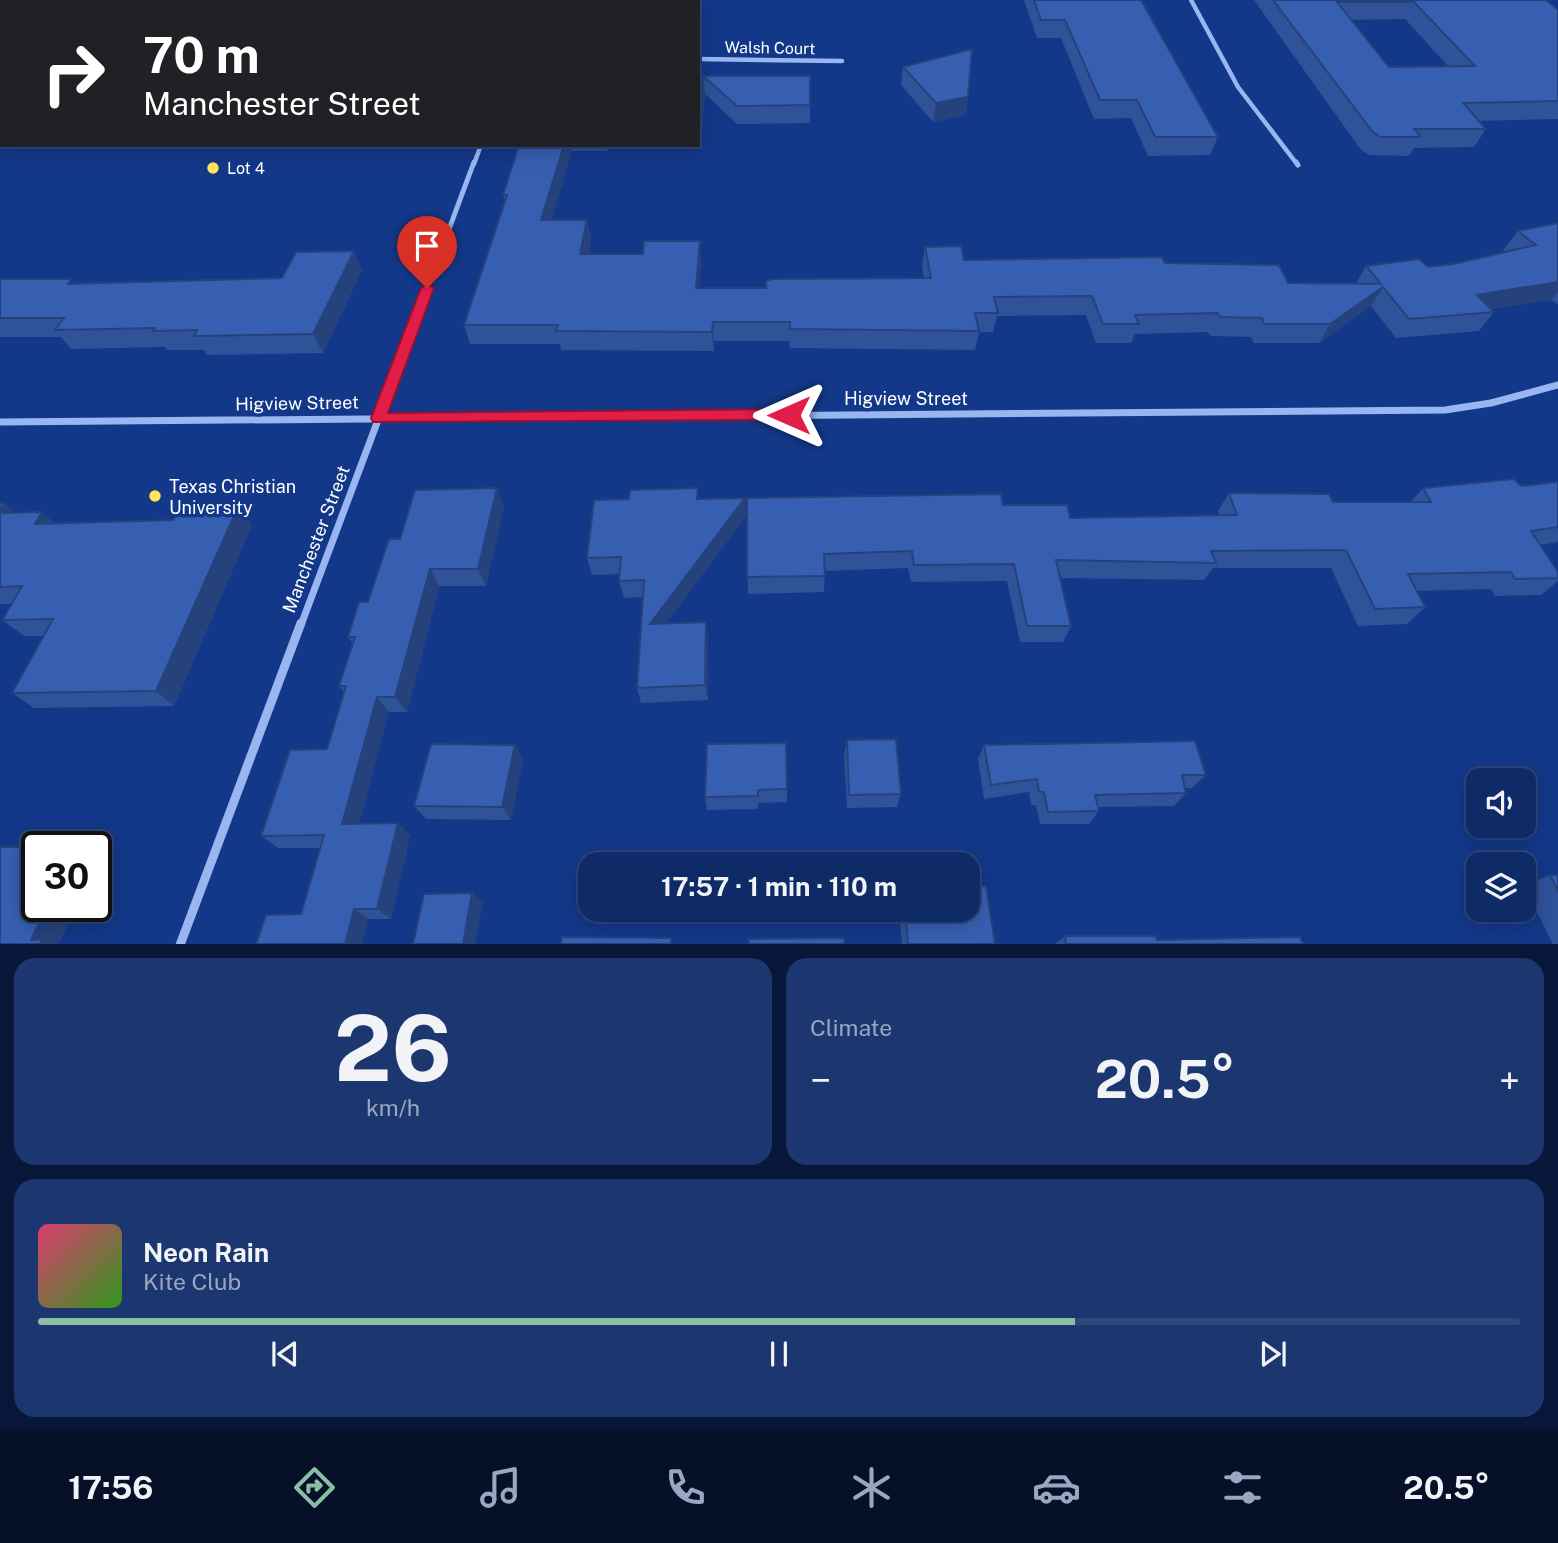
<!DOCTYPE html>
<html lang="en">
<head>
<meta charset="utf-8">
<style>
  :root { --surface:#0e2a67; --page:#1c3670; --text:#f1f3f6; --muted:#9ba7c0; --line:#2e467b; --accent:#8abfa5 }
  body { margin:0; font-family:"Public Sans",sans-serif; background:var(--page); color:var(--text); height:100vh; display:flex; flex-direction:column; font-size:26px; white-space:nowrap }
  * { box-sizing:border-box; margin:0 }
  p { font-size:23px; color:var(--muted) }
  .icon { flex:none; width:38px; height:38px; fill:none; stroke:currentColor; stroke-width:2; stroke-linecap:round; stroke-linejoin:round }
  .map { position:relative; height:944px; overflow:hidden }
  .details { display:flex; flex-direction:column; gap:14px; padding:14px; background:#081739; flex:1 }
  .details>* { flex:none }
  .guide { position:absolute; left:0px; top:0px; width:700px; height:147px; box-shadow:0 4px 18px #0003,0 0 0 2px var(--line); background:#202124; color:#fff; overflow:hidden }
  .controls { position:absolute; left:1466px; top:768px; display:grid; gap:14px }
  .controls a { display:grid; place-items:center; width:70px; height:70px; border-radius:14px; background:var(--surface); box-shadow:0 4px 18px #0003,0 0 0 2px var(--line); font-size:35px }
  .speed { position:absolute; left:21px; top:831px; display:flex; gap:14px; font-size:35px; font-weight:700; text-align:center }
  .speed>* { display:grid; place-content:center; width:91px; height:91px; border-radius:50%; background:var(--surface); box-shadow:0 4px 18px #0003,0 0 0 2px var(--line); line-height:1 }
  .speed .limit { border:4px solid #111; border-radius:10px; background:#fff; color:#111 }
  .pin { position:absolute; display:grid; place-items:center; width:60px; height:60px; color:#fff; margin:-72px -30px; border-radius:50% 50% 50% 0; rotate:-45deg; box-shadow:0 0 7px #0007 }
  .pin .icon { rotate:45deg }
  .me { position:absolute; width:77px; margin:-38px; rotate:270deg; stroke-linejoin:round; filter:drop-shadow(0 0 5px #0008) }
  .turn { display:flex; align-items:center; gap:24px; height:147px; padding:0 28px; font-size:32px }
  .turn .icon { width:91px; height:91px; stroke-width:2.5 }
  .turn b { display:block; font-size:49px; line-height:60px }
  .big { font-size:52px; font-weight:700; line-height:1.1 }
  .details .tile { flex:1; display:flex; flex-direction:column; justify-content:center; gap:10px; min-width:0; padding:0 24px; border-radius:21px; background:var(--page) }
  .details .dial { align-items:center; gap:0 }
  .dial b { font-size:91px; line-height:1 }
  .song { display:flex; align-items:center; gap:21px }
  .cover { width:84px; height:84px; border-radius:10px; background:linear-gradient(135deg,hsl(340 70% 55%),hsl(110 70% 35%)) }
  .played { height:7px; border-radius:4px; background:linear-gradient(90deg,var(--accent) 70%,var(--line) 70%) }
  .keys { display:flex; justify-content:space-around; direction:ltr }
  .heat { display:flex; justify-content:space-between; align-items:center; font-size:38px; direction:ltr }
  .details .tiles { flex:1; display:grid; gap:14px; grid-template-columns:1fr 1fr }
  .tile:last-child { grid-column:span 2 }
  .trip { position:absolute; left:578px; top:852px; width:402px; height:70px; border-radius:21px; background:var(--surface); box-shadow:0 4px 18px #0003,0 0 0 2px var(--line); font-weight:700; line-height:70px; text-align:center }
  .dock { display:flex; height:112px; justify-content:space-around; align-items:center; background:#061129; color:var(--muted) }
  .dock .icon { width:49px; height:49px }
  .dock .selected { color:var(--accent) }
  .dock b { font-size:32px; color:var(--text) }
  .map>svg:first-child { display:block }
</style>
</head>
<body>
<div class="map">
<svg width="1558" height="945" viewBox="0 0 1558 945">
  <rect width="100%" height="100%" fill="#133889"/>
  <g fill="none" stroke-linecap="round" stroke-linejoin="round">
    <path stroke="#99b6f0" stroke-width="4.5" d="M1191 0 1238 87 1297 164
      M698 59 842 61
      M474 164 481 145"/>
    <path stroke="#99b6f0" stroke-width="5" d="M1296 162 1298 165
      M397 369 474 162"/>
    <path stroke="#99b6f0" stroke-width="7" d="M0 422 1445 410 1491 403 1558 385
      M301 625 398 367"/>
    <path stroke="#99b6f0" stroke-width="9" d="M180 945 301 623"/>
  </g>
  <path fill="#2f5298" fill-rule="evenodd" d="M1024 0H1141L1218 137 1210 155 1148 156 1131 118 1094 119 1061 38H1037Z
    M1254 0H1546L1558 10V119L1479 121 1486 129 1474 147 1414 148 1409 156 1369 155 1361 150ZM1405 19 1448 66 1389 67 1351 20Z
    M903 67 968 97 965 115 933 122 901 85Z
    M698 75 810 105V123L737 124 705 94 702 131H698Z
    M519 145H608L607 151H572L551 220H587L591 239 588 254 701 260 699 288H766L924 278 922 266 925 247 964 260 1165 263 1288 283H1356L1366 266 1428 267 1453 264 1505 252 1503 250 1518 231 1558 223V304L1551 300 1492 309 1494 312 1479 331 1396 338 1371 306 1319 343H1254L1251 337 1211 336 1207 332 1135 334 1131 343H1096L1086 315 997 316 993 332H979L975 350 790 348 789 341H714V351L561 350 560 344H470L464 325 505 201 503 195Z
    M362 270 323 353 207 355 204 350H167L165 347 71 349 61 337H0V279L75 283 282 278Z
    M1558 482V542L1540 545 1558 572V581L1541 595 1495 596 1491 589 1416 591 1425 607 1407 624 1358 626 1331 568H1213L1204 580 1060 578 1071 626 1063 642H1020L1007 581 911 582 908 568 825 571 824 592 748 594 747 498 1003 505 1070 518 1219 515 1218 511 1229 493 1333 502H1411L1423 488 1521 486Z
    M699 499 746 516 666 623 708 638V700L641 703 637 688 643 597 624 598 619 581 620 574 592 575 587 558Z
    M0 503 15 513 42 512 54 523 173 520 238 507 252 525 174 706 34 708 12 693 44 636H24L2 620 12 604H0Z
    M504 506 486 586H439L407 712H389L359 823 410 835 391 919H369L301 914 321 848H278L261 836 327 749 344 692 339 686 353 644 348 637 368 602 400 539Z
    M847 740 901 794 897 807 847 808 844 754Z
    M707 744 787 789V802L758 803V809L707 810 705 797Z
    M515 745 523 759 511 820 426 819 414 806Z
    M984 745 1206 775 1192 788H1185L1186 793 1174 806 1098 807 1099 811 1089 824H1040L1036 805H1031L1029 792 984 799 978 759Z
    M1550 875H1558V944H1553L1524 886Z
    M899 910H968L995 944H902Z
    M1065 936 1066 944H1055Z"/>
  <path fill="#26427c" d="M703 75 705 94 702 131 701 113Z
    M968 97 965 115 933 122 936 103Z
    M564 145H571L572 151 546 239 541 220Z
    M587 220 591 239 584 273 580 254Z
    M700 241 701 260 698 307 696 288Z
    M354 251 362 270 323 353 313 334Z
    M1558 282V292L1551 300 1462 314 1477 295Z
    M1383 287 1371 306 1319 343 1330 324Z
    M713 322 714 341V351L712 332Z
    M497 488 504 506 486 586 478 569Z
    M745 498 746 516 654 640 650 624Z
    M5 503 24 521 0 514V510Z
    M238 507 252 525 174 706 156 691Z
    M42 512 61 530 35 524Z
    M430 569 439 586 407 712 395 697Z
    M706 622 708 638V700L705 685Z
    M377 697 389 712 356 836 342 824Z
    M515 745 523 759 511 820 502 807Z
    M398 823 410 835 391 919 377 909Z
    M472 893 483 903 475 944H463Z
    M47 906H69L75 909 59 944H40L31 940Z
    M354 909 369 919 362 944H345Z"/>
  <path fill="#375fb1" stroke="#26427c" stroke-width="2" fill-rule="evenodd" d="M513 0H548V2H513Z
    M1034 0H1141L1218 137H1155L1137 100H1100L1065 20H1041Z
    M1273 0H1546L1558 10V101L1463 103 1486 129H1414L1421 137H1380L1372 131ZM1337 2H1414L1475 66 1389 67Z
    M972 49 968 97 936 103 903 67Z
    M698 75H703L701 113H698Z
    M703 76H810V105L737 106Z
    M519 145H564L541 220H587L580 254H643L644 241H700L696 288H766V281L772 279 931 278 925 247 961 246 964 260 1162 257 1165 263 1279 265 1288 283 1381 284 1366 266 1419 259 1428 267 1453 264 1536 245 1518 231 1558 223V282L1477 295 1494 312 1409 319 1383 287 1330 324H1264L1262 318 1221 317 1217 313 1135 315 1139 324H1103L1092 296 994 297 998 313H975L979 331 790 329V322H713L712 332 556 331 558 325H464L507 195H503Z
    M354 251 313 334 194 336 197 330 153 331 155 328 55 330 64 318H0V279H71L68 284 282 278 296 252Z
    M1514 479 1521 486 1558 482V527L1531 531 1558 572V578L1515 579 1511 572 1408 574 1425 607 1375 609 1346 550 1211 551 1216 563 1056 560 1071 626H1027L1014 564 914 565 912 551 824 554 825 576 747 577V498L1001 494 1003 505H1067L1070 518 1237 515 1229 493 1329 494 1333 502H1431L1423 488Z
    M497 488 478 569H430L395 697H377L342 824 398 823 377 909H354L345 944H256L266 915 301 914 324 835 261 836 290 750 327 749 346 686H339L355 637H348L359 602H368L389 539H400L415 490Z
    M698 488 697 499 745 498 650 624 706 622 705 685 637 688 644 580 619 581 621 557 587 558 594 500 629 499 630 490Z
    M0 503H5L0 510Z
    M238 507 156 691 12 693 53 619 2 620 22 586 0 587V513L42 512 35 524 173 520 179 508Z
    M896 739 901 794 849 795 847 740Z
    M1195 741 1206 775H1182L1186 793 1095 795 1099 811 1048 812 1044 792H1039L1037 779 991 785 984 745Z
    M786 743 787 789 758 790V796L705 797 707 744Z
    M431 744 515 745 502 807 414 806Z
    M0 847H65H37V906H47L31 940 43 939 40 944H0Z
    M1550 875H1558V891Z
    M968 886H986L995 944H908L905 910H968Z
    M472 893 463 944H413L424 894Z
    M1065 936H1156L1157 940 1300 937 1303 944H1066Z
    M562 937 671 938V944H561Z
    M844 938V944H749V939Z"/>
  <path fill="#e11d48" stroke="#92132f" stroke-width="2" d="M427 284 434 288 388 413 789 409 796 415 789 420 373 422 371 418 421 288Z"/>
  <g fill="#ffe358" stroke="#133889" stroke-width="2.5">
    <circle cx="213" cy="168" r="7"/>
    <circle cx="155" cy="496" r="7"/>
  </g>
  <g text-anchor="middle" dominant-baseline="central" stroke-width="7" stroke-linejoin="round" paint-order="stroke">
    <g font-size="16" fill="#fff" stroke="#133889">
      <text transform="translate(770 48) rotate(1)">Walsh Court</text>
    </g>
    <g font-size="16" fill="#fff" stroke="#133889" text-anchor="start">
      <text x="227" y="168">Lot 4</text>
    </g>
    <g font-size="18" fill="#fff" stroke="#133889">
      <text x="906" y="398">Higview Street</text>
      <text transform="translate(297 403) rotate(-1)">Higview Street</text>
      <text transform="translate(316 539) rotate(-69)">Manchester Street</text>
    </g>
    <g font-size="18" fill="#fff" stroke="#133889" text-anchor="start">
      <text x="169" y="486">Texas Christian<tspan x="169" dy="21">University</tspan></text>
    </g>
  </g>
</svg>
<div class="controls">
<a><svg class="icon" aria-label="sound" viewBox="0 0 24 24"><path d="M4 9h4l5-4v14l-5-4H4zM17 9q2 3 0 6"/></svg></a>
<a><svg class="icon" aria-label="layers" viewBox="0 0 24 24"><path d="M12 4l9 5-9 5-9-5zM3 14l9 5 9-5"/></svg></a>
</div>
<div class="speed"><div class="limit">30</div></div>
<div class="pin" style="left:427px;top:288px;background:#d93025"><svg class="icon" aria-label="arrive" viewBox="0 0 24 24"><path d="M6 21V4h12l-3 4 3 4H6"/></svg></div>
<svg class="me" style="left:789px;top:415px" viewBox="-20 -20 40 40"><path d="M0-17L14 15 0 8-14 15z" fill="#e11d48" stroke="#fff" stroke-width="4"/></svg>
<div class="trip">17:57 · 1 min · 110 m</div>
<div class="guide">
<div class="turn"><svg class="icon" aria-label="right" viewBox="0 0 24 24"><path d="M7 20v-9h11M14 6l5 5-5 5"/></svg><div><b>70 m</b>Manchester Street</div></div>
</div>
</div>
<section class="details">
<div class="tiles">
<div class="tile dial"><b>26</b><p>km/h</p></div>
<div class="tile"><p>Climate</p>
<div class="heat"><a>−</a><b class="big">20.5°</b><a>+</a></div>
</div>
<div class="tile">
<div class="song"><i class="cover"></i><div><b>Neon Rain</b><p>Kite Club</p></div></div>
<div class="played"></div>
<div class="keys"><svg class="icon" aria-label="previous" viewBox="0 0 24 24"><path d="M18 5L8 12l10 7zM5 5v14"/></svg><svg class="icon" aria-label="pause" viewBox="0 0 24 24"><path d="M8 5v14M16 5v14"/></svg><svg class="icon" aria-label="next" viewBox="0 0 24 24"><path d="M6 5l10 7-10 7zM19 5v14"/></svg></div>
</div>
</div>
</section>
<nav class="dock">
<b>17:56</b>
<svg class="icon selected" aria-label="directions" viewBox="0 0 24 24"><path d="M12 3l9 9-9 9-9-9zM9 14v-3h6M13 9l2 2-2 2"/></svg>
<svg class="icon" aria-label="music" viewBox="0 0 24 24"><path d="M9 18V5l10-2v13"/><circle cx="6" cy="18" r="3"/><circle cx="16" cy="16" r="3"/></svg>
<svg class="icon" aria-label="phone" viewBox="0 0 24 24"><path d="M5 4h4l2 5-3 2q2 4 5 5l2-3 5 2v4C11 20 4 13 5 4z"/></svg>
<svg class="icon" aria-label="climate" viewBox="0 0 24 24"><path d="M12 3v18M4 7l16 10M4 17L20 7"/></svg>
<svg class="icon" aria-label="car" viewBox="0 0 24 24"><path d="M5 17H2v-5l4-1 3-4h7l3 4 3 1v5h-3M9 17h6M6 11h13"/><circle cx="7" cy="17" r="2"/><circle cx="17" cy="17" r="2"/></svg>
<svg class="icon" aria-label="filters" viewBox="0 0 24 24"><path d="M4 7h16M4 17h16"/><circle cx="9" cy="7" r="2"/><circle cx="15" cy="17" r="2"/></svg>
<b>20.5°</b>
</nav>
</body>
</html>
